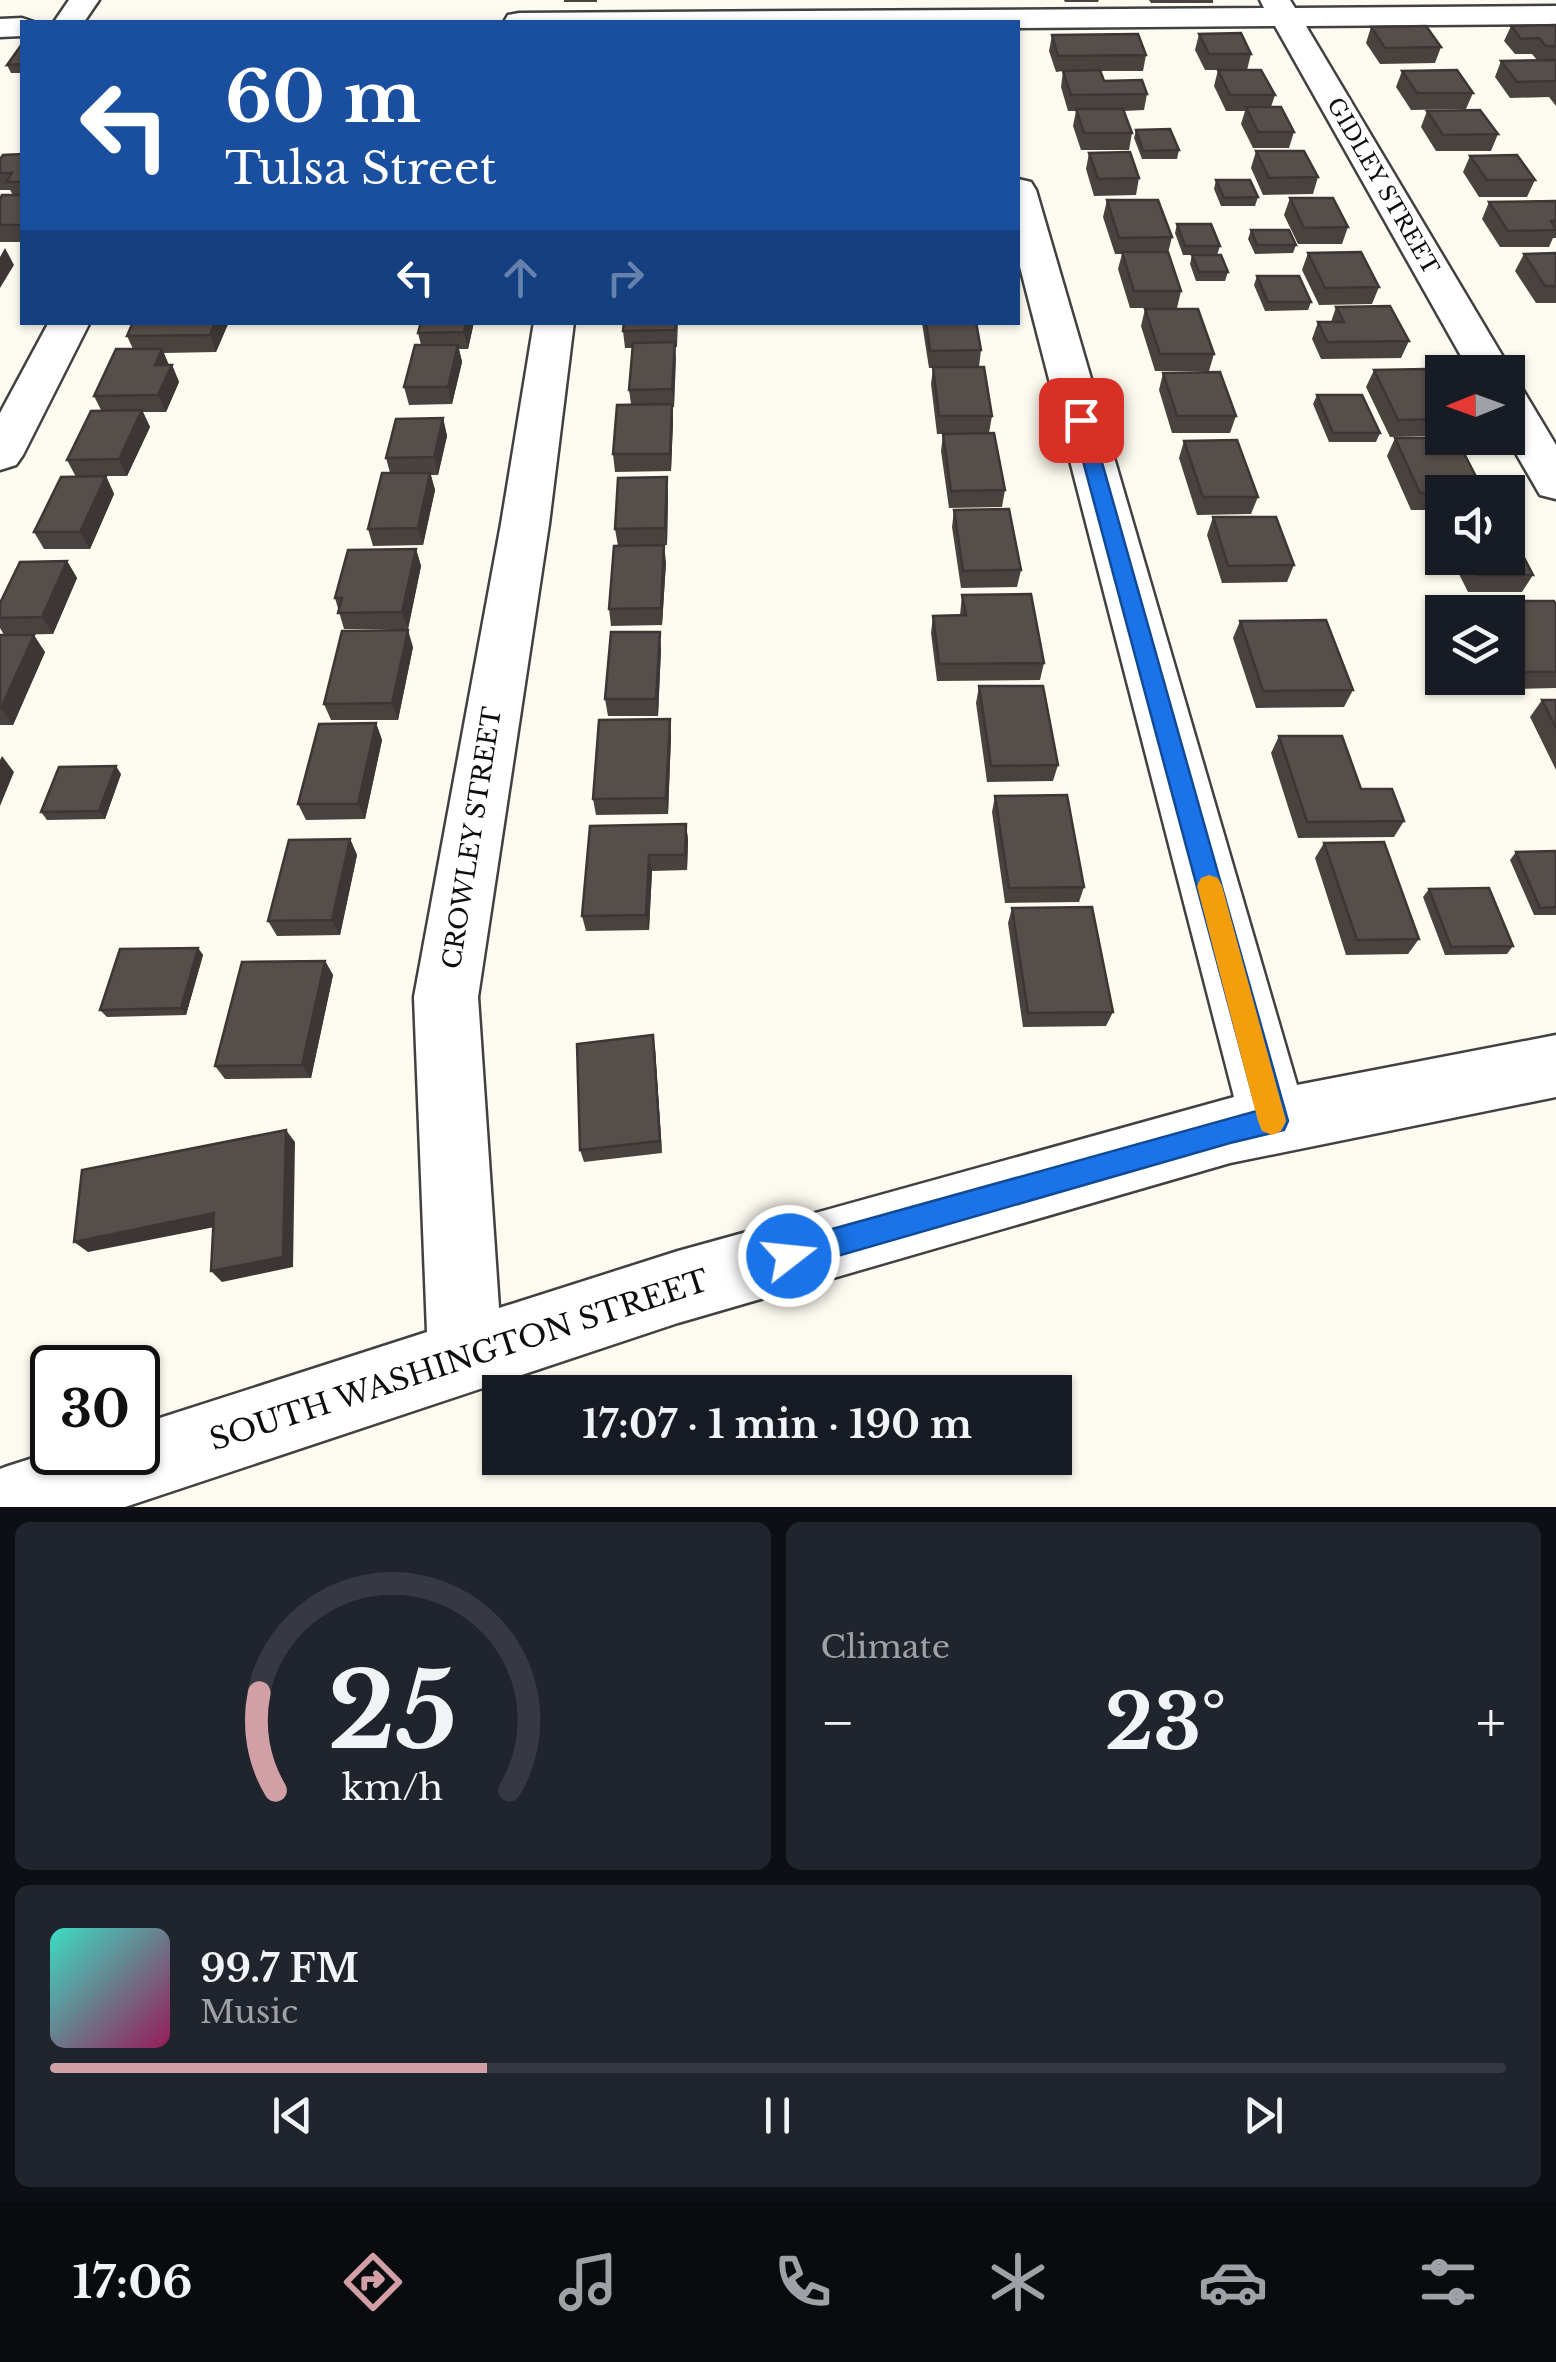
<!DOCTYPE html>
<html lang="en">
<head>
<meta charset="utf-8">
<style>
  :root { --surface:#171b24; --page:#20242c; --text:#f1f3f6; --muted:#9ea1a6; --line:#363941; --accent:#d29fa6 }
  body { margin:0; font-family:"Libre Baskerville",serif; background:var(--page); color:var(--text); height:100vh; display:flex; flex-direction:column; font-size:38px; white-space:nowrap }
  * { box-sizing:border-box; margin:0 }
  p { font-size:32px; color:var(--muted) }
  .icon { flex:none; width:55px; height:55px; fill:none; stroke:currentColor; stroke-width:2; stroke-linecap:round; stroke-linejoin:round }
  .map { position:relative; height:1507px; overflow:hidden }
  .drawer { display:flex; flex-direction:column; gap:15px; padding:15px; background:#0d0f14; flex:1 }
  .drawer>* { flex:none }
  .guide { position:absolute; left:20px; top:20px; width:1000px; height:305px; border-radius:0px; box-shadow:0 2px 8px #0004; background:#1a4fa0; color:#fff; overflow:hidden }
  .needle { width:65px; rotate:269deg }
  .controls { position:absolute; left:1425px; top:355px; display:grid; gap:20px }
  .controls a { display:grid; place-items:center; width:100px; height:100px; border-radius:0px; background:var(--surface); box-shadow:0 2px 8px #0004; font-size:50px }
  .speed { position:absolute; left:30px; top:1345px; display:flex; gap:20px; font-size:50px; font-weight:700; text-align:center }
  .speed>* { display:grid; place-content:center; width:130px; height:130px; border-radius:50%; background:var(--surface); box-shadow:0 2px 8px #0004; line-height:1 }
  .speed .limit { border:5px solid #111; border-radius:15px; background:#fff; color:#111 }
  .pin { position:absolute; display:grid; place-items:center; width:85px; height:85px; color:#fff; margin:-42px; border-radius:20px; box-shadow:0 5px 15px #0006 }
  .me { position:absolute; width:110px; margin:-55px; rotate:74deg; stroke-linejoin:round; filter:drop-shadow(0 0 8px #0008) }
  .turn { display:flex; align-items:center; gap:35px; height:210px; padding:0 40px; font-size:45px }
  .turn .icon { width:130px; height:130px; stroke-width:2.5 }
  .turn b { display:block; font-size:70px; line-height:85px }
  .lanes { display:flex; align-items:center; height:95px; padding:0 40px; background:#0003; justify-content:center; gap:50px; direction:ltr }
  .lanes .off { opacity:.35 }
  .big { font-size:75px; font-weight:700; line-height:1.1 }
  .drawer .tile { flex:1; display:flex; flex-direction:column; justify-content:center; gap:15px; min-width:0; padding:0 35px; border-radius:15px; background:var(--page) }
  .drawer .dial { align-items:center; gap:0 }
  .dial svg { height:260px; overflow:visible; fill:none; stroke:var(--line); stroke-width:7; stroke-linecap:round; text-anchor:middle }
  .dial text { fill:var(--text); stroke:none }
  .song { display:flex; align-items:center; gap:30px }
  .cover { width:120px; height:120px; border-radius:15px; background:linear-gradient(135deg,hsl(170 70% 55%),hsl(330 70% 35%)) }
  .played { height:10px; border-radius:5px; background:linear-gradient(90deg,var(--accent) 30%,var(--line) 30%) }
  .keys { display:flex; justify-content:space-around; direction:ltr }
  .heat { display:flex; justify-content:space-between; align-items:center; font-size:55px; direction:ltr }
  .drawer .tiles { flex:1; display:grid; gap:15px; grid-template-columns:1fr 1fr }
  .tile:last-child { grid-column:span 2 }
  .trip { position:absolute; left:482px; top:1375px; width:590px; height:100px; border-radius:0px; background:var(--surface); box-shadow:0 2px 8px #0004; font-weight:700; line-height:100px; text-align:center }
  .menu { display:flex; height:160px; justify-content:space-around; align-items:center; background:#090b0e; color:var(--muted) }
  .menu .icon { width:70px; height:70px }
  .menu .selected { color:var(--accent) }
  .menu b { font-size:45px; color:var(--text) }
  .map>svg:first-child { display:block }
</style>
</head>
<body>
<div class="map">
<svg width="1556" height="1507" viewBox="0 0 1556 1507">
  <rect width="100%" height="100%" fill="#fdfaf0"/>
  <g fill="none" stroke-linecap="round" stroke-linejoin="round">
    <g stroke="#414141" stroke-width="5">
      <path id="minor" d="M69 0H99L84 22H54Z
        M1260 0H1290L1295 8 1556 6V24L1306 26 1512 372 1508 379V372H1470L1275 26 1018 28V22H504L508 15 519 13 1264 8Z
        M22 18 34 22H22V36L0 37V19Z
        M1018 179 1031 182 1036 190 1297 1085 1556 1035V1097L1230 1163 678 1323 125 1507H0V1469L5 1467 52 1452H138V1425L427 1332 414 997 501 524 534 322H574L549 524 478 997 499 1308 678 1251 1234 1097 1018 259Z
        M49 322H90L23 455 16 465 0 470V413Z
        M1508 387 1523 390 1556 445V499L1540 495 1507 438Z"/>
    </g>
    <use href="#minor" fill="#fff" fill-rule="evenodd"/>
  </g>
  <path fill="#494340" d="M564 0H597V2H564Z
    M1064 0H1099L1098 2H1065Z
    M1149 0H1213V3H1151Z
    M1556 25V106L1549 97 1510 98 1495 77 1501 61 1537 60 1532 54H1515L1504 41 1511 26Z
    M1371 27 1441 47 1435 63 1380 64 1366 43Z
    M1199 34 1251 54 1247 70 1275 95 1271 107 1294 132 1289 148H1253L1241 124 1245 111H1226L1214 86 1218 70H1205L1195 50Z
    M1052 35 1146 55 1143 71H1100L1104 81 1147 94 1144 110 1124 111 1132 133 1129 150H1081L1073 126 1076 111H1068L1061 87 1063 71 1056 72 1049 51Z
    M22 44V73H11L7 65Z
    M1402 71 1473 93 1466 109 1411 110 1396 87Z
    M1427 111 1498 134 1491 151H1436L1421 127Z
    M1136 130 1179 150 1177 159H1142L1134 138Z
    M1256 151 1318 177 1313 194 1263 195 1251 168Z
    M1089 153 1139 178 1136 195 1094 196 1086 169Z
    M22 154V242H0V199L13 195 10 190H0V159Z
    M1470 156 1535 180 1527 197H1479L1463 172Z
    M1216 180 1258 197 1255 206H1221L1214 189Z
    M1290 198 1348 227 1342 244H1298L1284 215Z
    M1107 200 1172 237 1168 253 1181 291 1177 308H1130L1118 269 1122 254H1115L1103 217Z
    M1489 202 1556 221V238H1553L1549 247H1500L1482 219Z
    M1177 224 1220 246 1217 255H1183L1175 233Z
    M1251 230 1296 245 1293 253 1255 254 1248 239Z
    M1308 253 1379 287 1372 304 1319 305 1302 270Z
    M1556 253V303H1536L1515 271 1524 254Z
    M1192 255 1228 272 1225 281H1196L1190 264Z
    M1257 276 1311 302 1308 310 1265 311 1254 285Z
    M1336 307 1409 341 1401 358 1321 359 1312 339 1318 322H1331Z
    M1145 309 1214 354 1209 371H1155L1141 326Z
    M474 322 468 349H459L462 362 452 404 409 405 404 387 421 345 418 333Z
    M678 322 677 347H675L674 407H672L673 421 671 471 615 472 613 454 631 404 629 390 633 348H625L623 331Z
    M976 322 981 350 979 367 992 416 989 433 937 434 931 384 933 368H929L922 323Z
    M228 324 216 352 164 353 169 365H172L179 382 166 412H143L150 427 127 476H106L114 494 90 549H44L34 532 76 477 67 460 101 410 94 396 133 349 127 336Z
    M1374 370 1442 400V436L1390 437 1366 387Z
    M1163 373 1236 416 1230 433H1172L1159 390Z
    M1317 395 1380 433 1376 442H1329L1313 404Z
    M443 418 447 436 438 475H431L435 490 423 545 373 546 368 529 390 473 386 458Z
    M943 434 1005 490 1002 507 949 508 941 451Z
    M1395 438 1442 492V510H1411L1387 456Z
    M1184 441 1258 497 1251 514 1197 515 1179 458Z
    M668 494 667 545 618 546 615 529Z
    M954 510 1021 570 1017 587 961 588 952 527Z
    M1213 517 1294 565 1287 582 1222 583 1207 535Z
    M416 549 421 566 408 629H344L335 598Z
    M1451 558H1508L1533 575 1522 592H1468Z
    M67 561 77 578 53 634 4 635 0 628V603Z
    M666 562 662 625 611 626 609 609Z
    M962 595 1044 663 1040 680 937 681 931 633 933 616 960 615Z
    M1486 601 1556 605V688L1510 689 1504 678H1508V612H1479Z
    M1240 621 1353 690 1344 707 1256 708 1233 638Z
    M0 635 45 652 13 725H0Z
    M413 647 398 720H331L324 704Z
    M661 649 658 716H608L605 699Z
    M979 686 1058 765 1053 781 987 782 976 703Z
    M1542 700H1556V770L1530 717Z
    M670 719 671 736 668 814 596 815 593 799Z
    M376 723 382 740 365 819 306 820 298 804Z
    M1279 736 1361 789 1404 821 1394 837 1298 838 1271 753Z
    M121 774 105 819 47 820 41 812Z
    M995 796 1084 887 1079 902 1005 903 992 812Z
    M686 824 688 840 687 870 652 871 649 930 586 931 582 916 590 826Z
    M350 839 357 855 340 935 277 936 268 921Z
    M1324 843 1419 939 1408 954 1346 955 1315 858Z
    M1556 851V915H1534L1510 860 1516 852Z
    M1429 889 1513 946 1507 954 1445 955 1423 897Z
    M1012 908 1113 1012 1106 1026 1023 1027 1008 923Z
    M198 948 203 955 186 1015 107 1017 100 1010Z
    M325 961 333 975 311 1078 225 1079 215 1066Z
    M655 1049 662 1153 584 1162 580 1150Z"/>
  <path fill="#3c3734" d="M5 248 14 265 0 288V257Z
    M215 322 228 324 216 352 210 335Z
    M466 322H474L468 349 464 332Z
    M675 342 676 360 674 407 672 389Z
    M458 345 462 362 452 404 448 387Z
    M162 349 169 366 155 365Z
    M172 365 179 382 166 412 158 395Z
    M672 404 673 421 671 471 670 454Z
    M142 410 150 427 127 476 119 459Z
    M443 418 447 436 438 475 434 457Z
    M430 473 435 490 423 545 418 528Z
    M106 476 114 494 90 549 80 532Z
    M667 477 668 494 667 545 665 528Z
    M664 545 666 562 662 625 661 608Z
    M416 549 421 566 408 629 402 612Z
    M67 561 77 578 53 634 42 617Z
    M408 630 413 647 398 720 392 703Z
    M660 632 661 649 658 716 656 699Z
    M34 635 45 652 13 725 1 708Z
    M670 719 671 736 668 814 666 798Z
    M376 723 382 740 365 819 358 804Z
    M2 756 14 772 0 806V760Z
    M116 766 121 774 105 819 99 811Z
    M686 824 688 840 687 870 685 855Z
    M350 839 357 855 340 935 332 920Z
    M649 855 652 871 649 930 646 915Z
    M198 948 203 955 186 1015 181 1008Z
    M325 961 333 975 311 1078 302 1065Z
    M653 1035 655 1049 662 1153 660 1141Z
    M286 1130 295 1142 293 1267 222 1282 211 1271Z
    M214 1213 225 1225 88 1252 74 1242Z"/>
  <path fill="#554e4b" stroke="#3c3734" stroke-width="2.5" d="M1556 25V46H1546L1539 38 1521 39 1511 26Z
    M1426 26 1441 47 1385 48 1371 27Z
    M1241 33 1251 54H1209L1199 34Z
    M1138 34 1146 55 1058 56 1052 35Z
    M22 44V64L7 65Z
    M1556 60V81L1517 82 1501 61Z
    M1100 70 1104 81 1142 80 1147 94 1071 95 1063 71Z
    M1218 70H1261L1275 95H1230Z
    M1457 70 1473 93H1417L1402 71Z
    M1246 107H1281L1294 132H1258Z
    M1076 109H1123L1132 133H1084Z
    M1480 110 1498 134 1443 135 1427 111Z
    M1170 129 1179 150 1143 151 1136 130Z
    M1256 151H1304L1318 177 1269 178Z
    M1130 152 1139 178 1098 179 1089 153Z
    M22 154V182H6L12 173H0V159L3 155Z
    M1517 155 1535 180H1487L1470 156Z
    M1216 180H1250L1258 197 1224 198Z
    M2 195H22V225H0V199Z
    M1290 198H1333L1348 227 1304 228Z
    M1107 200H1158L1172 237 1119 238Z
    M1556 201V221H1551L1556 230 1508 231 1489 202Z
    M1177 224H1211L1220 246H1185Z
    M1251 230H1289L1296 245H1257Z
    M1122 252H1168L1181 291H1134Z
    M1361 252 1379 287 1325 288 1308 253Z
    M1556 253V286H1545L1524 254Z
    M1192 255H1221L1228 272H1199Z
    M1257 276H1299L1311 302H1268Z
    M1390 306 1409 341 1327 342 1318 322H1344L1336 307Z
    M1145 309H1198L1214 354H1160Z
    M133 322H215L210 335 127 336Z
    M421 322H466L464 332 418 333Z
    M624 322H676L675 330 623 331Z
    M926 322H976L981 350 930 351Z
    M675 342 672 389 629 390 633 343Z
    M415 345H458L448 387H404Z
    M116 349H162L155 365H172L158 395 94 396Z
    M933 367H984L992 416H939Z
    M1426 369 1442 400V419L1398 420 1374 370Z
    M1220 372 1236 416H1177L1163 373Z
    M1317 395H1362L1380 433H1333Z
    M672 404 670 454H613L617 405Z
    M142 410 119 459 67 460 91 411Z
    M443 418 434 457 386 458 396 419Z
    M994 433 1005 490 951 491 943 434Z
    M1395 438H1456L1484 492 1420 493Z
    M1237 440 1258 497H1203L1184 441Z
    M382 473H430L418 528 368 529Z
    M106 476 80 532H34L61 477Z
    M667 477 665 528 615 529 618 478Z
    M1009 509 1021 570 963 571 954 510Z
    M1213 517H1276L1294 565 1228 566Z
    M1508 527 1533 575H1478L1469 558H1508Z
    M664 545 661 608 609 609 614 546Z
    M416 549 402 612 338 613 342 598H335L348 550Z
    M67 561 42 617 0 618V603L20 562Z
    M1031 594 1044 663 939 664 933 616 966 615 962 595Z
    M1486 601H1554L1556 605V672H1521L1508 645V612H1492Z
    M1326 620 1353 690 1263 691 1240 621Z
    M408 630 392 703 324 704 342 631Z
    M611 632H660L656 699H605Z
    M0 635H34L1 708H0Z
    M979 686H1043L1058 765 991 766Z
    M1542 700H1556V728Z
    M670 719 666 798 593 799 599 720Z
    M376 723 358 804H298L319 724Z
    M1279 736H1342L1361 789H1392L1404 821 1307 822Z
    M116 766 99 811 41 812 59 767Z
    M1067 795 1084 887 1009 888 995 796Z
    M686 824 685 855H649L646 915 582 916 590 826Z
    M350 839 332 920 268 921 289 840Z
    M1384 842 1419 939 1357 940 1324 843Z
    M1556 851V907L1540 908 1516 852Z
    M1489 888 1513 946 1451 947 1429 889Z
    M1092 907 1113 1012 1028 1013 1012 908Z
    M198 948 181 1008 100 1010 120 949Z
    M325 961 302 1065 215 1066 242 962Z
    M653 1035 660 1141 580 1150 577 1044Z
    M286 1130 283 1257 211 1271 214 1213 74 1242 82 1170Z"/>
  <path fill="#1a73e8" stroke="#114b97" stroke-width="2.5" d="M1081 414 1090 420 1288 1121 1284 1130 1230 1143 789 1270 778 1266 774 1256 778 1245 789 1241 1257 1111 1072 420Z"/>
  <path fill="#f59e0b" d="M1209 875 1218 878 1222 886 1286 1121 1281 1131 1272 1135 1262 1131 1258 1121 1197 886 1201 878Z"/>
  <g text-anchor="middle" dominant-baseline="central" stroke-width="10" stroke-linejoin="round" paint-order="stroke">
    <g font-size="22" fill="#0e0e0e" stroke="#fff">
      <text transform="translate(1383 186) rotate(60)">GIDLEY STREET</text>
    </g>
    <g font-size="25" fill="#0e0e0e" stroke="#fff">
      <text transform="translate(472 838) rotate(-81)">CROWLEY STREET</text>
    </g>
    <g font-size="30" fill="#0e0e0e" stroke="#fff">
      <text transform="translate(459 1360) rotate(-18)">SOUTH WASHINGTON STREET</text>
    </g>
  </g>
</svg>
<div class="controls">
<a><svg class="needle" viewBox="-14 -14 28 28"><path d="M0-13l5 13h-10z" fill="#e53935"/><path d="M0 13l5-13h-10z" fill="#9ea1a6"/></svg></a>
<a><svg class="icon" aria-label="sound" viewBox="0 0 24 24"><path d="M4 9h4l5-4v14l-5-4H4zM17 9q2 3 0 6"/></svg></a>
<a><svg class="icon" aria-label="layers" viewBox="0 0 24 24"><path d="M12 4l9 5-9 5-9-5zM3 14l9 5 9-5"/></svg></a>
</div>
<div class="speed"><div class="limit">30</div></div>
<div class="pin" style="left:1081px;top:420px;background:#d93025"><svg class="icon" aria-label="arrive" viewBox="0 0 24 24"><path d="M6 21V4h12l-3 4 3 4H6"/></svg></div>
<svg class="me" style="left:789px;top:1256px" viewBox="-20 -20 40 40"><circle r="17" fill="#1a73e8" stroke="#fff" stroke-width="3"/><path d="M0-11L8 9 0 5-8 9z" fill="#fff"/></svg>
<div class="trip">17:07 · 1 min · 190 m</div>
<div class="guide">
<div class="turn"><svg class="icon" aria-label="left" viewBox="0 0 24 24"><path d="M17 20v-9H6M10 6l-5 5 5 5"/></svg><div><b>60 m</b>Tulsa Street</div></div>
<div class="lanes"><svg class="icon" aria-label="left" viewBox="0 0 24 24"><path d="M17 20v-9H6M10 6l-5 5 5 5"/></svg><svg class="icon off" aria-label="ahead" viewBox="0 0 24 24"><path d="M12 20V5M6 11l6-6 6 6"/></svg><svg class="icon off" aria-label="right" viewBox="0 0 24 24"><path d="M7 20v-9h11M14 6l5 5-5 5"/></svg></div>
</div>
</div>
<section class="drawer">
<div class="tiles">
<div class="tile dial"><svg viewBox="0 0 100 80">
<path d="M14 69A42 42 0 1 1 86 69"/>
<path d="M14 69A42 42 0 0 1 9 39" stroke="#d29fa6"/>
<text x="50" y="56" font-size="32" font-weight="700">25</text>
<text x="50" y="72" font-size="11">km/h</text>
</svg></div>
<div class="tile"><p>Climate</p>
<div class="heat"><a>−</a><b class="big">23°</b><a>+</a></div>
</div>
<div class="tile">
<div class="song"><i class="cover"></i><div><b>99.7 FM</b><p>Music</p></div></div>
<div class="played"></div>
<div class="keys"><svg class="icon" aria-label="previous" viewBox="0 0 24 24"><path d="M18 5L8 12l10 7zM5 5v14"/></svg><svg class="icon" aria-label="pause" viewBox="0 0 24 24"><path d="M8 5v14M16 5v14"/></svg><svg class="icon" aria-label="next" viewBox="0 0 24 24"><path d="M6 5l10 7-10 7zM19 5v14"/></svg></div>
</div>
</div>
</section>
<nav class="menu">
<b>17:06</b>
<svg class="icon selected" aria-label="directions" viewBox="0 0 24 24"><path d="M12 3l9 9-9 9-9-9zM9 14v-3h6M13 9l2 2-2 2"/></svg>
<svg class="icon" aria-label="music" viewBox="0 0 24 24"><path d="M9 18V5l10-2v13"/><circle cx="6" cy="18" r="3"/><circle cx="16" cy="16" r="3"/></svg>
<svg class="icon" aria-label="phone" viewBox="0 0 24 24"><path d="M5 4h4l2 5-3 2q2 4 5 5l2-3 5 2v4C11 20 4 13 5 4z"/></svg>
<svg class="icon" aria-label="climate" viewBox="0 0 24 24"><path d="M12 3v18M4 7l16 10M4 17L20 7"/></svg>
<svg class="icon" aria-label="car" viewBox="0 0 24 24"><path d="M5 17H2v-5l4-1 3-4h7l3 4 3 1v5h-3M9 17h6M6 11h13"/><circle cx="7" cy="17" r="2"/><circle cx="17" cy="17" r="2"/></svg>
<svg class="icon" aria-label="filters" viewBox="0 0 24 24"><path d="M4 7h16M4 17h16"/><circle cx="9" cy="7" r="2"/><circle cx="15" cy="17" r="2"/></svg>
</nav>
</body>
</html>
